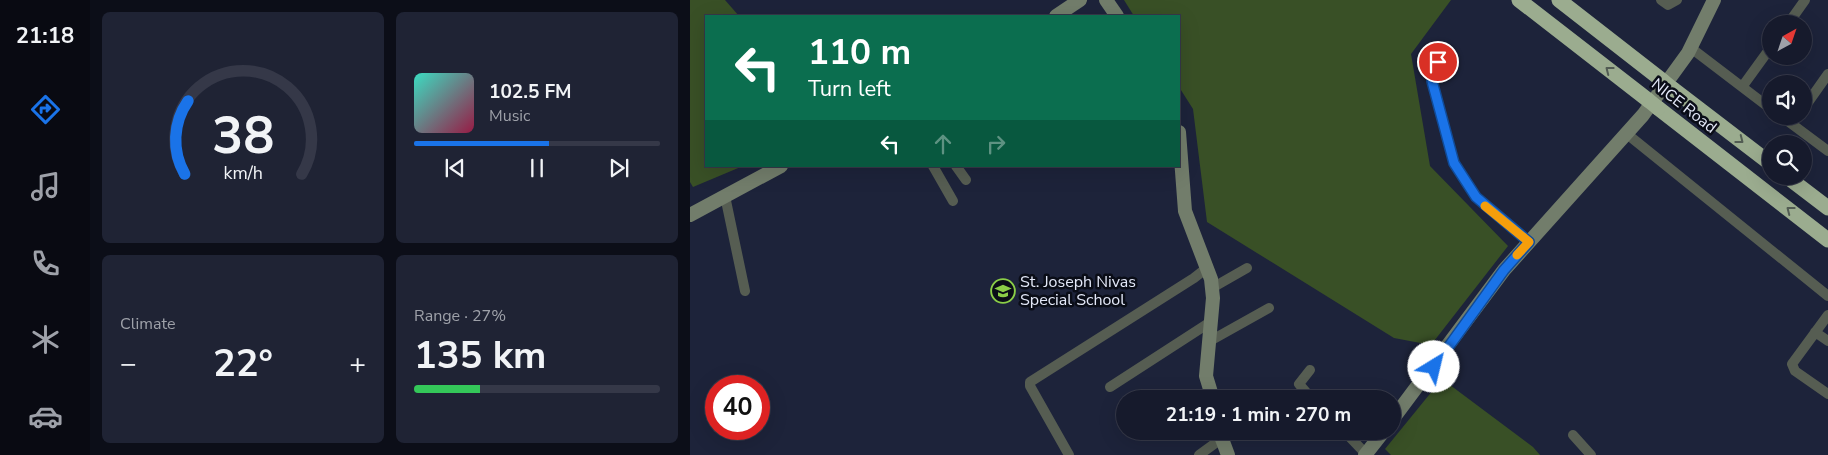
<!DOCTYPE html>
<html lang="en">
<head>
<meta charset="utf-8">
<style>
  :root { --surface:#161a2c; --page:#1f2334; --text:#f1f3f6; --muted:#9ea1a9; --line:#353848; --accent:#1a73e8 }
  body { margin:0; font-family:"Nunito Sans",sans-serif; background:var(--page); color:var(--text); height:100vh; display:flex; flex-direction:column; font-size:19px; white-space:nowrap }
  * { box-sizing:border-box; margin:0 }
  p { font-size:16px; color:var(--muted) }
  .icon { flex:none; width:28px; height:28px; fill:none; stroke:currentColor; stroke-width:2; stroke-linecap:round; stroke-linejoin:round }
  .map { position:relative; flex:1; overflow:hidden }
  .drawer { display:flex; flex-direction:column; gap:12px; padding:12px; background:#0c0e18; width:600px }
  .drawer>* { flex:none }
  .top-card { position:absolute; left:15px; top:15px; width:475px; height:152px; border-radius:0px; box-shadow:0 5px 20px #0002,0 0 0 1px var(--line); background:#0b6e4f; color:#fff; overflow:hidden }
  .needle { width:32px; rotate:40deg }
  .buttons { position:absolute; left:1072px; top:15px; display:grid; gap:10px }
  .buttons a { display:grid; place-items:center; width:50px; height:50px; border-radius:50%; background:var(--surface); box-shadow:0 5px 20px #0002,0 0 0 1px var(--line); font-size:25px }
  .speed { position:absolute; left:15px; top:375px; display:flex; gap:10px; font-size:25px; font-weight:700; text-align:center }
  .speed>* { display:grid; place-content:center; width:65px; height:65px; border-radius:50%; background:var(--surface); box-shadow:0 5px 20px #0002,0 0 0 1px var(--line); line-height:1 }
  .speed .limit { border:8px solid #d22; background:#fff; color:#111 }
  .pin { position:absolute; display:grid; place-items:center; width:42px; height:42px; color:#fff; margin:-21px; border:2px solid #fff; border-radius:50%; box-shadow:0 1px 5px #0007 }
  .me { position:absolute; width:55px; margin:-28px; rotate:36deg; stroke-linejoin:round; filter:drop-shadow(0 0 4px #0008) }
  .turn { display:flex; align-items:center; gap:18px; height:105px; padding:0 20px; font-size:22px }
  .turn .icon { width:65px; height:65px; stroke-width:2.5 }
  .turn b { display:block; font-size:35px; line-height:42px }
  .lanes { display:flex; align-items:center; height:48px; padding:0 20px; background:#0003; justify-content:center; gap:25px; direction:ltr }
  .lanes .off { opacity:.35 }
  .big { font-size:38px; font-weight:700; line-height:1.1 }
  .drawer .widget { flex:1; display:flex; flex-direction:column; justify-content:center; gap:8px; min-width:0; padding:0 18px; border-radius:8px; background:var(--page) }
  .drawer .dial { align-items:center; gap:0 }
  .dial svg { height:130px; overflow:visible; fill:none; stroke:var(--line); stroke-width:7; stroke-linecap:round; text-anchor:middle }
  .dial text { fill:var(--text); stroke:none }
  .song { display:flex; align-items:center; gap:15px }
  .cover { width:60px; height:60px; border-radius:8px; background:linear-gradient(135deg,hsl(170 70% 55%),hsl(340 70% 35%)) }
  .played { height:5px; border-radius:2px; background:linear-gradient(90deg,var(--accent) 55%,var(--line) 55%) }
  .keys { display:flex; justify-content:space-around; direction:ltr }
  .heat { display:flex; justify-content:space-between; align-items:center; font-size:28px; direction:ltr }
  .charge { height:8px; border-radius:4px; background:linear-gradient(90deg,#34c759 27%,var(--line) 0) }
  .drawer .tiles { flex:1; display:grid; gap:12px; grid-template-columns:repeat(2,1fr) }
  .trip { position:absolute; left:426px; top:390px; width:285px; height:50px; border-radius:25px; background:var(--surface); box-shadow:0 5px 20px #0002,0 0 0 1px var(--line); font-weight:700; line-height:50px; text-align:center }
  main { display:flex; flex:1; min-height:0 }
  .tabs { display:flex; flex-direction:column; width:90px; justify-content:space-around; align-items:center; background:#090a12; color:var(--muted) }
  .tabs .icon { width:35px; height:35px }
  .tabs .current { color:var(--accent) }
  .tabs b { font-size:22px; color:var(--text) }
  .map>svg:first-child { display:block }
</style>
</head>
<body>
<main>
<nav class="tabs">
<b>21:18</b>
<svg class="icon current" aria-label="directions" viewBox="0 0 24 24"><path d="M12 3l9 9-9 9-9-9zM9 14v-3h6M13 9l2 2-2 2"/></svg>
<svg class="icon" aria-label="music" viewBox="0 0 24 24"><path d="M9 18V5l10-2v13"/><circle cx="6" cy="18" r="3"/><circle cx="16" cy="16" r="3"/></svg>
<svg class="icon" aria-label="phone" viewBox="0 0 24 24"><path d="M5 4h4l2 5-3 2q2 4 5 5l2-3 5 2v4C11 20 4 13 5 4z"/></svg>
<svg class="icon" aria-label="climate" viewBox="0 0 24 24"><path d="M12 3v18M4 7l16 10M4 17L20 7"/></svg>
<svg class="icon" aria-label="car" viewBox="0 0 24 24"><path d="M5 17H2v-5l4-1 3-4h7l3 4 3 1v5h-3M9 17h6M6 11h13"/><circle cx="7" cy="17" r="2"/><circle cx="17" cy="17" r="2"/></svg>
</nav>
<section class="drawer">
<div class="tiles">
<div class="widget dial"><svg viewBox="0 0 100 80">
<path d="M14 69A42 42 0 1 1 86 69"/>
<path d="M14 69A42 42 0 0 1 16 24" stroke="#1a73e8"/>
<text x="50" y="56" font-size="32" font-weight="700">38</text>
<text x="50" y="72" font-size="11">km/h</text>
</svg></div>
<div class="widget">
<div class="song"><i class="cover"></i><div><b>102.5 FM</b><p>Music</p></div></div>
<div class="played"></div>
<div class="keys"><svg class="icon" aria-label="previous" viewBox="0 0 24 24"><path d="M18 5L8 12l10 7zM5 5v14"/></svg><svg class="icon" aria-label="pause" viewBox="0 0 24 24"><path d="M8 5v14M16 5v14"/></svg><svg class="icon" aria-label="next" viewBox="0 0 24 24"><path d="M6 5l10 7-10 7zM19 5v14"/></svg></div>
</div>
<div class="widget"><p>Climate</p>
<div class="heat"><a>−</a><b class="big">22°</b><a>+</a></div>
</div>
<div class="widget"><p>Range · 27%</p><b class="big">135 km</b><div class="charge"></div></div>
</div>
</section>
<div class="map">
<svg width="1138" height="455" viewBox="0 0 1138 455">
  <rect width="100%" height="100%" fill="#1d233a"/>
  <path fill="#395026" d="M0 0H35L49 16H16V166H53L3 187 0 182Z
    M434 0H761L721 54 740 166 818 246 741 345 704 338 517 222 503 109 489 87V16H444Z
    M752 379 843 447 850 455H701L695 449Z"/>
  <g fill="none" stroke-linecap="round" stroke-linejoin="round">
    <path stroke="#565d52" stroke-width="10" d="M971 0 978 5 987 0
      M1098 24 1115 0
      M1001 48 1081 109
      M748 62 742 81 764 163 786 197 839 242
      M1052 87 1081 47
      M1114 108 1138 74
      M1091 116 1138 151
      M937 134 1138 296
      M243 166 263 201
      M266 166 276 180
      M35 196 55 291
      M522 288 557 268
      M1138 315 1102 364 1105 371 1138 394
      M1125 332 1138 341
      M520 341 579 308
      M620 370 609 384 622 399
      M420 387 522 321
      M654 431 676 454
      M883 435 901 455
      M379 455 340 386V382L504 278 518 267
      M509 455 531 439"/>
    <path stroke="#727d6b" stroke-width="14" d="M416 0 427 16
      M366 16 390 0
      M489 132 495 211 521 279 523 298 516 376 523 399
      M0 215 91 166
      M702 420 814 270 953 115 998 53 1024 0
      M529 431 538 455
      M675 455 694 431"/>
    <path stroke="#9bac8f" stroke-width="15" d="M829 0 958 100
      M869 0 973 81
      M983 89 1081 164
      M968 108 1138 240
      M1096 176 1138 208"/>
    <path stroke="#9bac8f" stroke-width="15" d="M973 81 983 89
      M958 100 968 108"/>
  </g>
  <defs><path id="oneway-chevron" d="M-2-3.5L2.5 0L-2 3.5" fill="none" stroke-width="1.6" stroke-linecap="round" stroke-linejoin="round" transform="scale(1.25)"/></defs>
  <g stroke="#525c53">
    <use href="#oneway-chevron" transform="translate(919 70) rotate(-142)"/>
    <use href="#oneway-chevron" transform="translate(1050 140) rotate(38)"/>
    <use href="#oneway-chevron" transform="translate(1100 210) rotate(-142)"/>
  </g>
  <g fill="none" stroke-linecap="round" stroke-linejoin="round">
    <g stroke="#114b97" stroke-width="12">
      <path id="route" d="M744 367 814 270 839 242 786 197 764 163 742 81 748 62"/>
    </g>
    <use href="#route" stroke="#1a73e8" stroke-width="9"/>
    <path stroke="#f59e0b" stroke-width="9" d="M795 206 839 242 827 255"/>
  </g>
  <defs>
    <g id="school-ring" transform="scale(1.25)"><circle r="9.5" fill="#0a0d17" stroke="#8bce47" stroke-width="1.5"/><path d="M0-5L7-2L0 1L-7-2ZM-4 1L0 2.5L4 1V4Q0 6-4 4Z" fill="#8bce47"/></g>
  </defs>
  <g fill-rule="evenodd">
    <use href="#school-ring" x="313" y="291"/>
  </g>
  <g text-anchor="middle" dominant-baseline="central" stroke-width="5" stroke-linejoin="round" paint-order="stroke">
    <g font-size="16" fill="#e4e9f9" stroke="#0a0d17">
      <text transform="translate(994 106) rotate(38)">NICE Road</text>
    </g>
    <g font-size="16" fill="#e4e9f9" stroke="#0a0d17" text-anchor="start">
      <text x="330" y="282">St. Joseph Nivas<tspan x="330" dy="18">Special School</tspan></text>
    </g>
  </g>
</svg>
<div class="buttons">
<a><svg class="needle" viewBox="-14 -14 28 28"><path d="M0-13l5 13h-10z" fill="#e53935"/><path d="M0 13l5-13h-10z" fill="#9ea1a9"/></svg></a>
<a><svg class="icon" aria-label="sound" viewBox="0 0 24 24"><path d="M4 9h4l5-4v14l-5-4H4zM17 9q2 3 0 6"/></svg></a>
<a><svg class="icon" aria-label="search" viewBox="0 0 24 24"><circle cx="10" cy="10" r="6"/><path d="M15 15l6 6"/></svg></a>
</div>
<div class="speed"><div class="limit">40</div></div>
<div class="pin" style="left:748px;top:62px;background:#d93025"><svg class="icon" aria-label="arrive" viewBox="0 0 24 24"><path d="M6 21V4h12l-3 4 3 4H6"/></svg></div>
<svg class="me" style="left:744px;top:367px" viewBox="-20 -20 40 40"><circle r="19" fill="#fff"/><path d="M0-13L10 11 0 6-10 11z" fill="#1a73e8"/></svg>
<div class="trip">21:19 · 1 min · 270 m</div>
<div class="top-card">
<div class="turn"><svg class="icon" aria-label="left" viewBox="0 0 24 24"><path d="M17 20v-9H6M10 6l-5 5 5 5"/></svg><div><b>110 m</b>Turn left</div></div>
<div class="lanes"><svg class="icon" aria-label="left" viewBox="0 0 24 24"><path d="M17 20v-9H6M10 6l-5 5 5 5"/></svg><svg class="icon off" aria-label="ahead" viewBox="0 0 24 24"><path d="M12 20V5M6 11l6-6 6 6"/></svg><svg class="icon off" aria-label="right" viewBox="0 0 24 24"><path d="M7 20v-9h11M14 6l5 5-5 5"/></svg></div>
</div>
</div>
</main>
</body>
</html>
